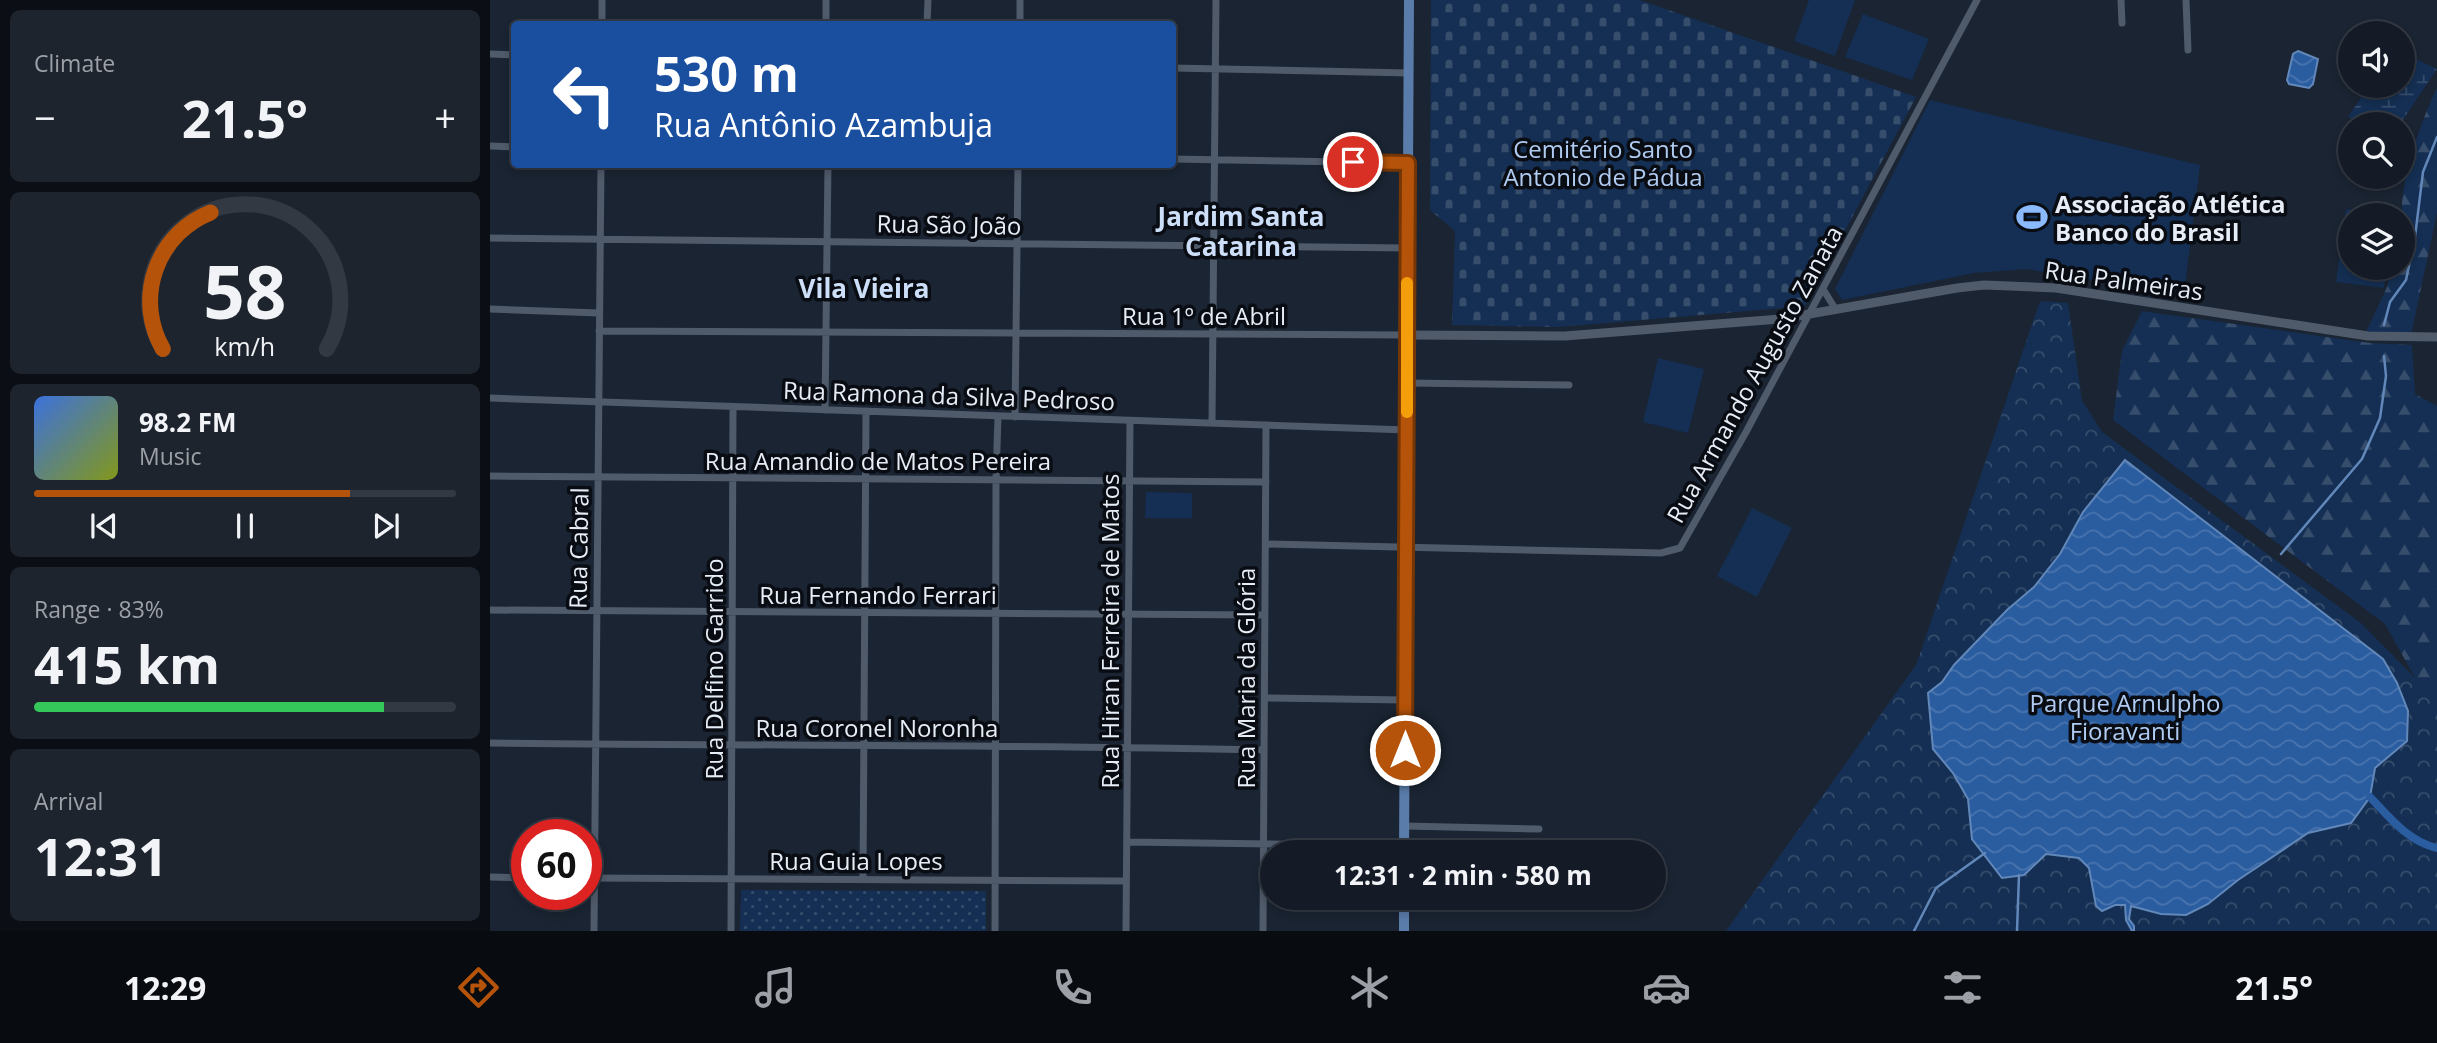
<!DOCTYPE html>
<html lang="en">
<head>
<meta charset="utf-8">
<style>
  :root { --surface:#141b26; --page:#1d242e; --text:#f1f3f6; --muted:#9da1a7; --line:#333943; --accent:#b45309 }
  body { margin:0; font-family:"Open Sans",sans-serif; background:var(--page); color:var(--text); height:100vh; display:flex; flex-direction:column; font-size:26px; white-space:nowrap }
  * { box-sizing:border-box; margin:0 }
  p { font-size:23px; color:var(--muted) }
  .icon { flex:none; width:38px; height:38px; fill:none; stroke:currentColor; stroke-width:2; stroke-linecap:round; stroke-linejoin:round }
  .map { position:relative; flex:1; overflow:hidden }
  .panel { display:flex; flex-direction:column; gap:10px; padding:10px; background:#0b0f15; width:490px }
  .panel>* { flex:none }
  .guide { position:absolute; left:21px; top:21px; width:665px; height:147px; border-radius:7px; box-shadow:0 4px 10px #0003,0 0 0 2px var(--line); background:#1a4fa0; color:#fff; overflow:hidden }
  .tools { position:absolute; left:1848px; top:21px; display:grid; gap:14px }
  .tools a { display:grid; place-items:center; width:77px; height:77px; border-radius:50%; background:var(--surface); box-shadow:0 4px 10px #0003,0 0 0 2px var(--line); font-size:35px }
  .speed { position:absolute; left:21px; top:819px; display:flex; gap:14px; font-size:35px; font-weight:700; text-align:center }
  .speed>* { display:grid; place-content:center; width:91px; height:91px; border-radius:50%; background:var(--surface); box-shadow:0 4px 10px #0003,0 0 0 2px var(--line); line-height:1 }
  .speed .limit { border:10px solid #d22; background:#fff; color:#111 }
  .pin { position:absolute; display:grid; place-items:center; width:60px; height:60px; color:#fff; margin:-30px; border:4px solid #fff; border-radius:50%; box-shadow:0 2px 7px #0007 }
  .me { position:absolute; width:77px; margin:-38px; rotate:0deg; stroke-linejoin:round; filter:drop-shadow(0 0 5px #0008) }
  .turn { display:flex; align-items:center; gap:24px; height:147px; padding:0 28px; font-size:32px }
  .turn .icon { width:91px; height:91px; stroke-width:2.5 }
  .turn b { display:block; font-size:49px; line-height:60px }
  .big { font-size:52px; font-weight:700; line-height:1.1 }
  .panel .tile { flex:1; display:flex; flex-direction:column; justify-content:center; gap:10px; min-width:0; padding:0 24px; border-radius:10px; background:var(--page) }
  .panel .dial { align-items:center; gap:0 }
  .dial svg { height:182px; overflow:visible; fill:none; stroke:var(--line); stroke-width:7; stroke-linecap:round; text-anchor:middle }
  .dial text { fill:var(--text); stroke:none }
  .song { display:flex; align-items:center; gap:21px }
  .cover { width:84px; height:84px; border-radius:10px; background:linear-gradient(135deg,hsl(220 70% 55%),hsl(70 70% 35%)) }
  .played { height:7px; border-radius:4px; background:linear-gradient(90deg,var(--accent) 75%,var(--line) 75%) }
  .keys { display:flex; justify-content:space-around; direction:ltr }
  .heat { display:flex; justify-content:space-between; align-items:center; font-size:38px; direction:ltr }
  .charge { height:10px; border-radius:5px; background:linear-gradient(90deg,#34c759 83%,var(--line) 0) }
  .trip { position:absolute; left:770px; top:840px; width:406px; height:70px; border-radius:35px; background:var(--surface); box-shadow:0 4px 10px #0003,0 0 0 2px var(--line); font-weight:700; line-height:70px; text-align:center }
  .menu { display:flex; height:112px; justify-content:space-around; align-items:center; background:#080b0f; color:var(--muted) }
  .menu .icon { width:49px; height:49px }
  .menu .active { color:var(--accent) }
  .menu b { font-size:32px; color:var(--text) }
  main { display:flex; flex:1; min-height:0 }
  .map>svg:first-child { display:block }
</style>
</head>
<body>
<main>
<section class="panel">
<div class="tile"><p>Climate</p>
<div class="heat"><a>−</a><b class="big">21.5°</b><a>+</a></div>
</div>
<div class="tile dial"><svg viewBox="0 0 100 80">
<path d="M14 69A42 42 0 1 1 86 69"/>
<path d="M14 69A42 42 0 0 1 35 9" stroke="#b45309"/>
<text x="50" y="56" font-size="32" font-weight="700">58</text>
<text x="50" y="72" font-size="11">km/h</text>
</svg></div>
<div class="tile">
<div class="song"><i class="cover"></i><div><b>98.2 FM</b><p>Music</p></div></div>
<div class="played"></div>
<div class="keys"><svg class="icon" aria-label="previous" viewBox="0 0 24 24"><path d="M18 5L8 12l10 7zM5 5v14"/></svg><svg class="icon" aria-label="pause" viewBox="0 0 24 24"><path d="M8 5v14M16 5v14"/></svg><svg class="icon" aria-label="next" viewBox="0 0 24 24"><path d="M6 5l10 7-10 7zM19 5v14"/></svg></div>
</div>
<div class="tile"><p>Range · 83%</p><b class="big">415 km</b><div class="charge"></div></div>
<div class="tile"><p>Arrival</p><b class="big">12:31</b></div>
</section>
<div class="map">
<svg width="1947" height="931" viewBox="0 0 1947 931">
  <defs>
    <pattern id="grass-dots" width="8" height="8" patternUnits="userSpaceOnUse" patternTransform="scale(1.75)"><rect width="8" height="8" fill="#142f53"/><path d="M2 2h.1M6 6h.1" fill="none" stroke="#364d6c" stroke-width="1.8" stroke-linecap="round"/></pattern>
    <pattern id="forest-firs" width="22" height="20" patternUnits="userSpaceOnUse" patternTransform="scale(1.75)"><rect width="22" height="20" fill="#142f53"/><path d="M5 1l3.5 6h-7zM16 11l3.5 6h-7z" fill="#364d6c"/></pattern>
    <pattern id="wetland-marsh" width="20" height="14" patternUnits="userSpaceOnUse" patternTransform="scale(1.75)"><rect width="20" height="14" fill="#142f53"/><path d="M1 5h8M5 5V1M11 12h8M15 12V8" fill="none" stroke="#364d6c"/></pattern>
    <pattern id="cemetery-stones" width="16" height="16" patternUnits="userSpaceOnUse" patternTransform="scale(1.75)"><rect width="16" height="16" fill="#142f53"/><path d="M2 7V4a2 2 0 0 1 4 0v3zM10 15v-3a2 2 0 0 1 4 0v3z" fill="#364d6c"/></pattern>
    <pattern id="park-crowns" width="20" height="18" patternUnits="userSpaceOnUse" patternTransform="scale(1.75)"><rect width="20" height="18" fill="#142f53"/><path d="M2 6a3 3 0 1 1 6 0M12 15a3 3 0 1 1 6 0" fill="none" stroke="#364d6c"/></pattern>
    <pattern id="water-waves" width="16" height="10" patternUnits="userSpaceOnUse" patternTransform="scale(1.75)"><rect width="16" height="10" fill="#2a5ca0"/><path d="M0 5q4-4 8 0t8 0" fill="none" stroke="#4974ae"/></pattern>
  </defs>
  <rect width="100%" height="100%" fill="#1a2432"/>
  <path fill="url(#grass-dots)" d="M251 890 496 891V931H250Z"/>
  <path fill="url(#forest-firs)" d="M1947 88V213L1921 335 1876 332 1897 287 1902 268H1913C1913 250 1912 229 1912 214 1910 181 1932 118 1947 88Z
    M1652 311 1880 343 1922 345 1925 394 1947 406V717L1895 624 1623 420 1632 351Z"/>
  <path fill="url(#wetland-marsh)" d="M1913 53 1947 69 1910 124H1874L1858 117 1879 86H1913Z"/>
  <path fill="url(#cemetery-stones)" d="M941 0H1150L1426 97 1315 306 1069 327 962 325 965 231 940 210Z"/>
  <path fill="url(#park-crowns)" d="M1550 301 1578 303 1592 400 1612 432 1871 623 1947 700V931H1236L1426 665Z"/>
  <path fill="#142f53" d="M1319 0H1365L1345 56 1304 41Z
    M1373 14 1439 39 1422 80 1355 57Z
    M1440 100 1710 165 1694 295 1536 269 1484 273 1352 300 1345 289Z
    M1856 209 1902 215H1860V268H1896L1894 288 1846 282Z
    M1168 358 1214 369 1198 433 1153 422Z
    M656 492 702 493V518H655Z
    M1262 508 1302 528 1267 597 1227 576Z"/>
  <path fill="url(#water-waves)" stroke="#6288ba" stroke-width="2" d="M1808 51 1828 59 1823 84 1819 88 1799 84 1797 80 1803 54Z
    M1635 460 1893 659 1907 683 1918 711 1917 741 1885 768 1880 797 1861 823 1818 833 1748 880 1718 904 1696 915 1671 914 1641 906 1639 919 1644 926V931H1642L1636 920 1635 905H1625L1612 911 1606 906 1599 868 1589 858 1556 854 1534 875 1512 878 1482 839 1478 799 1463 773 1443 749 1438 693 1452 682 1464 665 1517 610 1544 587 1570 554 1593 512Z"/>
  <g fill="none" stroke-linecap="round" stroke-linejoin="round">
    <path stroke="#6288ba" stroke-width="2.5" d="M1894 325 1900 302 1916 280 1925 237 1933 172 1947 137
      M1791 554 1872 459 1890 418 1896 376 1894 356
      M1424 931 1446 888 1495 853
      M1527 931 1529 875"/>
    <path stroke="#2a5ca0" stroke-width="8" d="M1880 797C1900 818 1918 841 1947 848"/>
    <path stroke="#4f5a6a" stroke-width="7" d="M1631 0 1632 23
      M1696 0 1698 50
      M112 24V0
      M336 24V0
      M437 24 438 0
      M530 24V0
      M0 54 24 55
      M682 68 919 73
      M0 146 24 147
      M682 159 918 163
      M0 238 918 248
      M1333 289 1346 310
      M0 309 109 313
      M109 331 917 335
      M917 383 1079 385
      M0 398 917 430
      M335 410 338 164
      M525 417 528 164
      M722 423 726 0
      M0 476 776 482
      M776 544 1171 553 1190 548 1256 432 1487 0
      M0 610 775 615
      M775 698 915 700
      M0 743C258 746 516 744 774 750
      M915 826 1049 829
      M637 842 915 846
      M0 877 37 878
      M96 878 636 881
      M373 878 376 411
      M104 931 111 164
      M241 931 243 407
      M505 931 506 480 508 416
      M636 931 640 421
      M773 931 776 425"/>
    <path stroke="#4f5a6a" stroke-width="9" d="M917 335 1075 336 1291 319 1467 288 1494 285 1566 288 1878 336 1947 337"/>
    <path stroke="#5a7caa" stroke-width="10" d="M914 852 919 0
      M914 931V898"/>
  </g>
  <g fill="none" stroke-linecap="round" stroke-linejoin="round">
    <g stroke="#753606" stroke-width="18">
      <path id="route" d="M863 162 918 163 915 750"/>
    </g>
    <use href="#route" stroke="#b45309" stroke-width="12"/>
    <path stroke="#f59e0b" stroke-width="12" d="M917 412V283"/>
  </g>
  <defs>
    <g id="stadium-bare" transform="scale(2.415)"><path d="M0-5a6.5 5 0 1 0 0 10a6.5 5 0 1 0 0-10ZM-3.5-1.8h7v3.6h-7Z" fill="#8abafc" stroke="#090d13" stroke-width="2.5" paint-order="stroke"/></g>
  </defs>
  <g fill-rule="evenodd">
    <use href="#stadium-bare" x="1542" y="217"/>
  </g>
  <g text-anchor="middle" dominant-baseline="central" stroke-width="7" stroke-linejoin="round" paint-order="stroke">
    <g font-size="24" fill="#b0cbf1" stroke="#090d13">
      <text x="1113" y="148">Cemitério Santo<tspan x="1113" dy="28">Antonio de Pádua</tspan></text>
      <text x="1635" y="702">Parque Arnulpho<tspan x="1635" dy="28">Fioravanti</tspan></text>
    </g>
    <g font-size="24" font-weight="bold" fill="#e6edf6" stroke="#090d13" text-anchor="start">
      <text x="1565" y="203">Associação Atlética<tspan x="1565" dy="28">Banco do Brasil</tspan></text>
    </g>
    <g font-size="24" fill="#e6edf6" stroke="#090d13">
      <text transform="translate(459 224) rotate(1)">Rua São João</text>
      <text transform="translate(1634 280) rotate(8)">Rua Palmeiras</text>
      <text x="714" y="315">Rua 1º de Abril</text>
      <text transform="translate(1264 374) rotate(-61)">Rua Armando Augusto Zanata</text>
      <text transform="translate(459 395) rotate(2)">Rua Ramona da Silva Pedroso</text>
      <text x="388" y="460">Rua Amandio de Matos Pereira</text>
      <text transform="translate(88 548) rotate(-89)">Rua Cabral</text>
      <text x="388" y="594">Rua Fernando Ferrari</text>
      <text transform="translate(619 631) rotate(-90)">Rua Hiran Ferreira de Matos</text>
      <text transform="translate(223 669) rotate(-90)">Rua Delfino Garrido</text>
      <text transform="translate(755 678) rotate(-90)">Rua Maria da Glória</text>
      <text x="387" y="727">Rua Coronel Noronha</text>
      <text x="366" y="860">Rua Guia Lopes</text>
    </g>
    <g font-size="26" font-weight="bold" fill="#cddff8" stroke="#090d13">
      <text x="751" y="216">Jardim Santa<tspan x="751" dy="30">Catarina</tspan></text>
      <text x="374" y="288">Vila Vieira</text>
    </g>
  </g>
</svg>
<div class="tools">
<a><svg class="icon" aria-label="sound" viewBox="0 0 24 24"><path d="M4 9h4l5-4v14l-5-4H4zM17 9q2 3 0 6"/></svg></a>
<a><svg class="icon" aria-label="search" viewBox="0 0 24 24"><circle cx="10" cy="10" r="6"/><path d="M15 15l6 6"/></svg></a>
<a><svg class="icon" aria-label="layers" viewBox="0 0 24 24"><path d="M12 4l9 5-9 5-9-5zM3 14l9 5 9-5"/></svg></a>
</div>
<div class="speed"><div class="limit">60</div></div>
<div class="pin" style="left:863px;top:162px;background:#d93025"><svg class="icon" aria-label="arrive" viewBox="0 0 24 24"><path d="M6 21V4h12l-3 4 3 4H6"/></svg></div>
<svg class="me" style="left:915px;top:750px" viewBox="-20 -20 40 40"><circle r="17" fill="#b45309" stroke="#fff" stroke-width="3"/><path d="M0-11L8 9 0 5-8 9z" fill="#fff"/></svg>
<div class="trip">12:31 · 2 min · 580 m</div>
<div class="guide">
<div class="turn"><svg class="icon" aria-label="left" viewBox="0 0 24 24"><path d="M17 20v-9H6M10 6l-5 5 5 5"/></svg><div><b>530 m</b>Rua Antônio Azambuja</div></div>
</div>
</div>
</main>
<nav class="menu">
<b>12:29</b>
<svg class="icon active" aria-label="directions" viewBox="0 0 24 24"><path d="M12 3l9 9-9 9-9-9zM9 14v-3h6M13 9l2 2-2 2"/></svg>
<svg class="icon" aria-label="music" viewBox="0 0 24 24"><path d="M9 18V5l10-2v13"/><circle cx="6" cy="18" r="3"/><circle cx="16" cy="16" r="3"/></svg>
<svg class="icon" aria-label="phone" viewBox="0 0 24 24"><path d="M5 4h4l2 5-3 2q2 4 5 5l2-3 5 2v4C11 20 4 13 5 4z"/></svg>
<svg class="icon" aria-label="climate" viewBox="0 0 24 24"><path d="M12 3v18M4 7l16 10M4 17L20 7"/></svg>
<svg class="icon" aria-label="car" viewBox="0 0 24 24"><path d="M5 17H2v-5l4-1 3-4h7l3 4 3 1v5h-3M9 17h6M6 11h13"/><circle cx="7" cy="17" r="2"/><circle cx="17" cy="17" r="2"/></svg>
<svg class="icon" aria-label="filters" viewBox="0 0 24 24"><path d="M4 7h16M4 17h16"/><circle cx="9" cy="7" r="2"/><circle cx="15" cy="17" r="2"/></svg>
<b>21.5°</b>
</nav>
</body>
</html>
